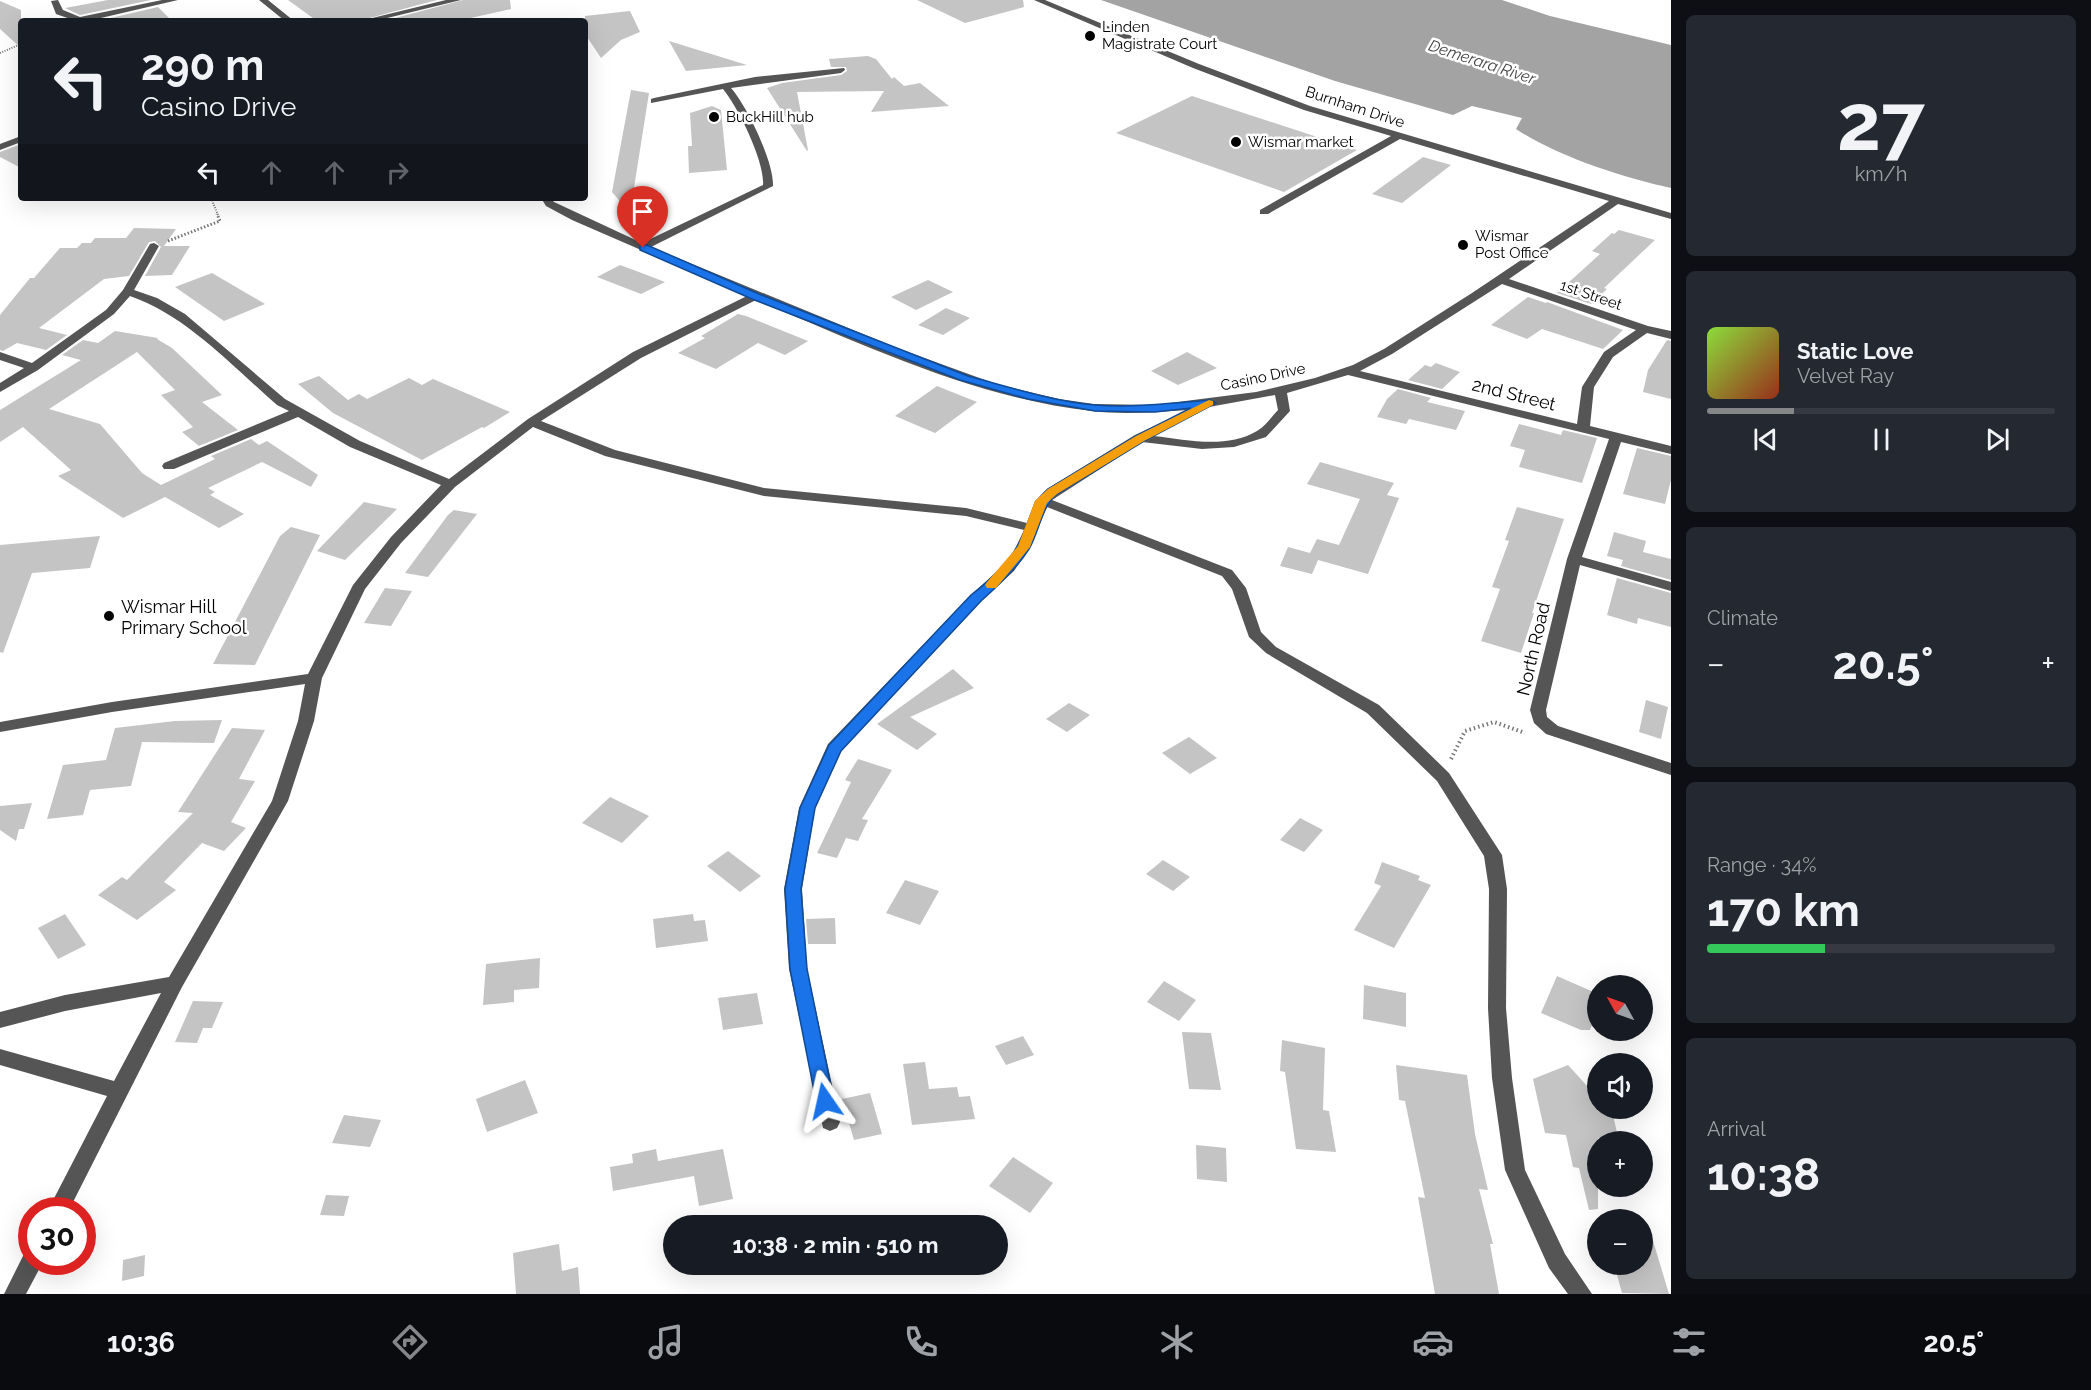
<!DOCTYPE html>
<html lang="en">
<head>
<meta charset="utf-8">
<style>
  :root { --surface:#171b24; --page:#242831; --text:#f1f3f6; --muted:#9ea1a6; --line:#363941; --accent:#858687 }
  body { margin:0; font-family:Raleway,sans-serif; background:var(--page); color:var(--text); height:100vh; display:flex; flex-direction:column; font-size:22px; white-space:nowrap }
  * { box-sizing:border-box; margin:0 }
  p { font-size:20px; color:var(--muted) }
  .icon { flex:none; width:33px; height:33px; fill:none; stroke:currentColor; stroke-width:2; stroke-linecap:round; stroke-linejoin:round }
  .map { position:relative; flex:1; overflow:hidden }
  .details { display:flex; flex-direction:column; gap:15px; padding:15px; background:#0d0f14; width:420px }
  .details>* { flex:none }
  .banner { position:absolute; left:18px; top:18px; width:570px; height:183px; border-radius:6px; box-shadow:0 6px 24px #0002; background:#171b24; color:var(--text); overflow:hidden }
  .needle { width:39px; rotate:310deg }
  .tools { position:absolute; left:1587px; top:975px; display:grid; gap:12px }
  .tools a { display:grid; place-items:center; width:66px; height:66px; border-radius:50%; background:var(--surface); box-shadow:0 6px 24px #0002; font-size:30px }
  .speed { position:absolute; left:18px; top:1197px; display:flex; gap:12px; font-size:30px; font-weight:700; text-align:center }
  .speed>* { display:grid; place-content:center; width:78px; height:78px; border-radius:50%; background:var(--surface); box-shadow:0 6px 24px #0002; line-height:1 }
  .speed .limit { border:9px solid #d22; background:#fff; color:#111 }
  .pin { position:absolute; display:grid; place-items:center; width:51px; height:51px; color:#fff; margin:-62px -26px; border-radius:50% 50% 50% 0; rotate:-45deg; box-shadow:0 0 6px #0007 }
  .pin .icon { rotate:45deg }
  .me { position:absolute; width:66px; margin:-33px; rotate:349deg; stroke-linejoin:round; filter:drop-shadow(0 0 4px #0008) }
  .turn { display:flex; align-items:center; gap:21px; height:126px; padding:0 24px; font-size:27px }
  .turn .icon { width:78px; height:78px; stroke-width:2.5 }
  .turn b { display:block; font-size:42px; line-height:51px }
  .lanes { display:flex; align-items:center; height:57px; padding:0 24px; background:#0003; justify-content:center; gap:30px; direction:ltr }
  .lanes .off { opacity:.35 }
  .big { font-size:45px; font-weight:700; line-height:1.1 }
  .details .tile { flex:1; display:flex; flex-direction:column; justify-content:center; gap:9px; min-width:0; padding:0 21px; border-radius:9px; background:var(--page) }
  .details .dial { align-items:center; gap:0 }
  .dial b { font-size:78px; line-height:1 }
  .song { display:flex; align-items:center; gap:18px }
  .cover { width:72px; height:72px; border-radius:9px; background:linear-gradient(135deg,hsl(90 70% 55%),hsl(10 70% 35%)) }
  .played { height:6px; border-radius:3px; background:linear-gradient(90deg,var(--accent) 25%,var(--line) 25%) }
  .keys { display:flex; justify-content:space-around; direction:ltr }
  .heat { display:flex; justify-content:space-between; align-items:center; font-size:33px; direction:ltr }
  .charge { height:9px; border-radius:4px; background:linear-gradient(90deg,#34c759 34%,var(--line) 0) }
  .trip { position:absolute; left:663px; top:1215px; width:345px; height:60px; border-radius:30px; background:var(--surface); box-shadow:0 6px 24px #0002; font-weight:700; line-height:60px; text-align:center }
  .menu { display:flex; height:96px; justify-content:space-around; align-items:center; background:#090b0e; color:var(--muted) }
  .menu .icon { width:42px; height:42px }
  .menu .current { color:var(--accent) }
  .menu b { font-size:27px; color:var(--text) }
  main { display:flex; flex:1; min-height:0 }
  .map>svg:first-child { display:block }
</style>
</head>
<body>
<main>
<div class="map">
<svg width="1671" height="1294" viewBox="0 0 1671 1294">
  <rect width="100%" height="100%" fill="#fff"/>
  <path fill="#a3a3a3" d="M1101 0H1502L1550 16 1671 45V188C1624 178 1556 156 1516 129L1522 118 1472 106 1453 115 1335 81Z"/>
  <path fill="#c4c4c4" d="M108 0H151L80 15 65 8Z
    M288 0H437L358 21H317Z
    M463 0H510L511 9 457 21H384Z
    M917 0H1023L1024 7 965 23Z
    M0 1 21 10V48L0 29Z
    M158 7 172 21H98Z
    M630 11 640 32 621 40 601 58 585 34V16Z
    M669 41 747 65 686 71Z
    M868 56 876 59 892 79 894 77 904 86 920 83 949 106 871 112 884 91 797 92 808 150 807 151 767 88 782 83 841 75 847 71 846 67H831L829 59Z
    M631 90 649 93 630 213 612 192Z
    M1192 96 1357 150 1284 192 1116 133Z
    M712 106 721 110 727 170 689 173 688 146H692L690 113Z
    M21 144V168L0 157V152Z
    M1423 157 1451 165 1402 203 1372 194Z
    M134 228 176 229 164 246H190L172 275 145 276 161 247 155 241 149 242 129 276 104 279 39 328 67 335 46 350 17 343 3 351 0 350V315L30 278H34L60 248H77L82 243H91L95 238H126Z
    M1619 230 1655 240 1604 288 1607 289 1591 304 1557 293 1600 254 1592 251 1612 233 1614 234Z
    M620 265 639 272 665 282 641 294 597 277Z
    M212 273 265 304 224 321 175 287Z
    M928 280 953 292 916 310 891 297Z
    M1528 297 1546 303 1547 302 1623 330 1603 349 1542 329 1527 339 1491 325Z
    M946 308 970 318 943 335 918 325Z
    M738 314 746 316 808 341 785 355 758 343 716 369 678 353 705 338 701 336Z
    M115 331 158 338 157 339 172 348 222 395 202 402 238 430 199 446 182 432 193 427 161 395 175 390 137 352 49 409 100 424 142 473 161 485 215 459 211 456 251 439 259 445 267 441 318 475 311 487 262 462 208 488 215 492 210 495 244 514 219 528 165 497 123 518 58 476 71 470 23 427 0 442V410L81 360 62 355 83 340 98 343Z
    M1667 340 1671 341V399L1643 392 1648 370Z
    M1187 352 1217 368 1178 385 1151 371Z
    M1436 363 1460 372 1442 389 1408 380 1425 365 1431 367Z
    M319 376 348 400 359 394 367 399 409 378 422 385 433 379 510 412 484 428 482 427 422 460 333 413 298 384Z
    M937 386 977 402 935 433 895 416Z
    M1398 389 1431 398 1427 402 1465 411 1456 430 1409 419 1406 424 1377 417 1387 399Z
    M1519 424 1561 435 1563 430 1597 438 1582 483 1519 467 1525 450 1510 446Z
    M1637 448 1671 456V480L1665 504 1623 494Z
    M1320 462 1394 483 1387 495 1399 498 1368 574 1318 560 1312 574 1280 566 1288 547 1310 553 1317 539 1339 545 1360 499 1307 484Z
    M364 502 397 509 345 560 317 551Z
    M1517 507 1564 519 1532 613H1534L1521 653 1481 641 1500 589 1492 587 1509 541 1505 540Z
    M454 510 477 514 428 577 405 573 448 515Z
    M291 527 320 535 255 665 213 664 280 536Z
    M1614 532 1646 541 1643 552 1671 559V580L1621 566 1623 560 1607 556Z
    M100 536 90 568 32 573 3 653 0 652V545Z
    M1617 578 1671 593V627L1638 618 1637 624 1607 615Z
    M385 588 412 591 391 626 364 623Z
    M953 669 974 688 910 717 937 734 917 750 877 724Z
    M1646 700 1668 707 1661 739 1639 732Z
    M1069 703 1090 715 1067 732 1046 719Z
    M222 720 214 743 142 742 131 786 90 790 83 815 47 819 63 765 106 760 115 728 175 721Z
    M232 728 265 730 239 779 255 781 231 822 246 828 224 851 202 843 164 882 176 890 137 920 98 895 122 877 127 880 193 813 178 812Z
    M1189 737 1217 758 1190 774 1162 753Z
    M858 759 892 770 862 819 868 820 858 841 846 838 837 858 817 853 851 782 845 780Z
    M610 797 649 816 622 843 582 823Z
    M32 803 24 829H19L16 841 0 830V806Z
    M1300 818 1323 830 1304 852 1280 840Z
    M728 851 761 876 740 892 707 866Z
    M1163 860 1190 877 1173 891 1146 874Z
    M1382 862 1420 876 1418 880 1431 885 1394 948 1354 930 1381 886 1374 883Z
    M905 880 939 891 920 925 886 913Z
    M65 914 86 945 58 959 38 928Z
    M693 914 694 921 705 920 708 941 656 948 653 919Z
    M835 918 836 944H808L806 919Z
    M540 958 539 988 514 990V1002L483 1005 486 964Z
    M1557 976 1598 994V1011L1590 1030H1581L1541 1013Z
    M1164 981 1196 1000 1179 1021 1147 1002Z
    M1364 985 1406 993V1027L1363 1019Z
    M757 993 763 1024 723 1030 718 998Z
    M193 1001 223 1002 212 1028H203L197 1043 175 1042Z
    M1182 1032 1211 1033 1221 1090 1189 1089Z
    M1023 1036 1034 1055 1006 1065 995 1046Z
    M1282 1040 1325 1048 1323 1110 1329 1111 1336 1152 1296 1149 1285 1072 1280 1071Z
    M925 1062 929 1089 957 1087 959 1097 970 1096 975 1119 912 1125 903 1064Z
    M1396 1065 1467 1075 1475 1134 1488 1190 1479 1189 1493 1244H1490L1499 1294H1435L1418 1197 1425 1198 1405 1101 1399 1100Z
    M1568 1065 1598 1098V1108L1612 1111 1619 1141 1598 1138V1209L1589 1210 1579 1168 1573 1167 1566 1135 1545 1133 1533 1079Z
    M525 1080 538 1113 487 1132 476 1099Z
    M870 1093 882 1134 854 1140 842 1099Z
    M344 1115 381 1120 370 1147 332 1143Z
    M1196 1145 1226 1148 1227 1182 1197 1179Z
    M656 1149 658 1161 723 1149 733 1199 699 1206 694 1176 613 1191 610 1167 633 1163 632 1154Z
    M1013 1157 1053 1183 1030 1213 989 1186Z
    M326 1195 349 1196 344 1216 320 1215Z
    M1648 1224 1669 1294 1622 1293 1614 1264H1642V1225Z
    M559 1244 562 1271 578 1267 580 1294H516L513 1253Z
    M145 1255 144 1276 122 1281 123 1260Z"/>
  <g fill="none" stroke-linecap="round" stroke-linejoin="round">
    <path stroke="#777" stroke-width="2" stroke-dasharray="1 1.5" stroke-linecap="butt" d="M0 53 21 44
      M211 198 218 215"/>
    <path stroke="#777" stroke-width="3" stroke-dasharray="1.5 2" stroke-linecap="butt" d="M168 241 220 221 217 214"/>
    <path stroke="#777" stroke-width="4" stroke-dasharray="1.5 3" stroke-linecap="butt" d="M1451 759 1465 731 1494 722 1525 733"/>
    <path fill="#555" fill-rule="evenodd" d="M58 0 63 10 80 17 162 0H178L88 21H76L56 14 51 1Z
      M259 0H268L294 21H285Z
      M446 0H461L375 21H360Z
      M1034 0H1045L1199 64 1310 106 1671 213V219L1618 204 1509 279 1648 326 1671 331V339L1647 333 1613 357 1594 387 1590 426 1671 446V454L1621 442 1582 557 1671 582V591L1580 565 1546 710 1547 717 1558 726 1671 763V775L1546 734 1534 723 1530 710 1567 559 1609 439 1348 375 1287 393 1290 411 1266 437 1234 447 1202 449 1142 442 1052 500 1232 570 1246 588 1261 632 1276 647 1379 705 1449 773 1502 855 1507 889 1506 1008 1512 1078 1525 1170 1565 1254 1592 1294H1568L1549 1268 1505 1170 1492 1078 1488 1008 1489 889 1484 856 1437 781 1367 713 1266 653 1249 637 1232 589 1222 576 1047 507 1031 546 1014 571 981 601 841 751 815 808 802 889 807 969 840 1122 837 1128 830 1131 823 1128 789 969 784 889 799 808 828 744 971 595 1004 565 1013 553 1024 530 966 516 764 496 605 456 533 427 455 487 401 543 365 589 322 678 314 721 288 801 182 987 69 1210H48L107 1096 0 1065V1049L114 1081 161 993 65 1011 0 1028V1012L65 995 169 977 272 801 298 721 305 684 112 712 0 732V722L112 702 308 674 353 585 391 537 441 485 350 447 298 417 174 469H164L162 466 164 463 289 411 277 405C231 365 187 316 130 296L114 314 38 370 0 392V383L24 368 0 360V352L32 363 106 310 123 290 150 244 154 243 159 246 134 290 157 298 185 314 285 399 360 441 449 479 528 419 633 352 747 296 572 220 546 206 541 198H551L554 202 642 243 763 185C765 162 738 107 723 89L651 103V99L654 98 755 77 844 68 845 70 841 73 731 88C747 106 774 162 773 186L651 247 897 348 996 384 1059 399 1094 404 1154 405 1256 392 1315 378 1353 365 1384 349 1472 293 1609 201 1400 139 1268 214H1260V210L1391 136 1304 110 1193 68ZM1502 284 1636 330 1604 352 1582 387 1577 424 1360 371 1392 354ZM756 300C864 345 975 398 1092 411 1124 415 1156 412 1188 410L1135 435 1047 489 1035 501 1027 523 966 508 764 488 615 450 541 421 641 358ZM1275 395 1278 410C1271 417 1266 426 1257 431 1227 449 1187 440 1154 436L1209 407Z
      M21 136V142L0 150V144Z
      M32 1251V1262H43L26 1294H4L24 1254Z"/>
  </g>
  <path fill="#1a73e8" stroke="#114b97" stroke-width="1.5" d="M640 245H647L759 294 968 376C1009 387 1052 401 1095 405 1133 408 1173 403 1211 400L1216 403 1144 441 1057 494C1040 509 1040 530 1029 549 1017 568 998 586 981 601L841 751 815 808 801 889 807 969 834 1101 832 1106 825 1108 819 1106 816 1101 790 969 785 889 800 808 829 745 971 595C988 582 1006 565 1017 547 1030 526 1028 507 1048 489L1136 436 1191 408 1155 412 1095 411 1028 399 960 380 752 299 640 250Z"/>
  <path fill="#f59e0b" d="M1209 400 1213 401V405L1144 441 1057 494 1047 503 1030 547 996 588H987L985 585 987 582 1018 546 1035 501 1048 489 1136 436Z"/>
  <g fill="#000" stroke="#fff" stroke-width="2">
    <circle cx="1090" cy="36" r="6"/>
    <circle cx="714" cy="117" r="6"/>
    <circle cx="1236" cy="142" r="6"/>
    <circle cx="1463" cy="245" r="6"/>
    <circle cx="109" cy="616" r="6"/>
  </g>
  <g text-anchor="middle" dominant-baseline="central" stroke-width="5" stroke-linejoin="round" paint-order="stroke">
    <g font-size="15" fill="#000" stroke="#fff" text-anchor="start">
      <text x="1102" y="27">Linden<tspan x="1102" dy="17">Magistrate Court</tspan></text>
      <text x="726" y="117">BuckHill hub</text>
      <text x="1248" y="142">Wismar market</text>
      <text x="1475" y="236">Wismar<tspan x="1475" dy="17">Post Office</tspan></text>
    </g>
    <g font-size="15" fill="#000" stroke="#fff">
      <text transform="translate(1355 107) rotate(18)">Burnham Drive</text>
      <text transform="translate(1591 295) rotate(19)">1st Street</text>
      <text transform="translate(1263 377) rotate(-12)">Casino Drive</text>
    </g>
    <g font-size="16" font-style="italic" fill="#444" stroke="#fff">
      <text transform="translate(1482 62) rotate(18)">Demerara River</text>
    </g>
    <g font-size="18" fill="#000" stroke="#fff">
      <text transform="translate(1514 394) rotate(14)">2nd Street</text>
      <text transform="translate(1533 649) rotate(-77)">North Road</text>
    </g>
    <g font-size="18" fill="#000" stroke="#fff" text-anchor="start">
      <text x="121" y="606">Wismar Hill<tspan x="121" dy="21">Primary School</tspan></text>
    </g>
  </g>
</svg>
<div class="tools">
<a><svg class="needle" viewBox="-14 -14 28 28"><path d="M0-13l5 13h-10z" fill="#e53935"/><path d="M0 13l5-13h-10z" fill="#9ea1a6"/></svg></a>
<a><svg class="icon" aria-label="sound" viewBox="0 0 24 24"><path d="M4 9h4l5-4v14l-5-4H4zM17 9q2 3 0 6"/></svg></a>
<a>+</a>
<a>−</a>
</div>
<div class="speed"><div class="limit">30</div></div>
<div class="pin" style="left:643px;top:248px;background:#d93025"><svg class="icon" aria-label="arrive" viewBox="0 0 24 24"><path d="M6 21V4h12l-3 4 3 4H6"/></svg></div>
<svg class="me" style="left:825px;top:1101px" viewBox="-20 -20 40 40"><path d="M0-17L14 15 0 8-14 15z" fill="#1a73e8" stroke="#fff" stroke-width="4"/></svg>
<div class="trip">10:38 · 2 min · 510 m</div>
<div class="banner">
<div class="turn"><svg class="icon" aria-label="left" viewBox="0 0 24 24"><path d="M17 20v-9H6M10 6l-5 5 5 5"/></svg><div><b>290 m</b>Casino Drive</div></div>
<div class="lanes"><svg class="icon" aria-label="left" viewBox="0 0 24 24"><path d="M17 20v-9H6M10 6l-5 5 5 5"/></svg><svg class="icon off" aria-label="ahead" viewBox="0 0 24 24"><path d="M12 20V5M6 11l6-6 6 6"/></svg><svg class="icon off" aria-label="ahead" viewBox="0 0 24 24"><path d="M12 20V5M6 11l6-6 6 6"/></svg><svg class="icon off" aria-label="right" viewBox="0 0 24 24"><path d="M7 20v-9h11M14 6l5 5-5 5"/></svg></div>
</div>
</div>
<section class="details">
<div class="tile dial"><b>27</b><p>km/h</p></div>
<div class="tile">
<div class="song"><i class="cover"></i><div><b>Static Love</b><p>Velvet Ray</p></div></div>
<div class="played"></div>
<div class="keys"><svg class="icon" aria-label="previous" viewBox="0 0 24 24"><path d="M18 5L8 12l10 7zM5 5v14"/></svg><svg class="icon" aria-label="pause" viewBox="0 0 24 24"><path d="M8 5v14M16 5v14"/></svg><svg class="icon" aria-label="next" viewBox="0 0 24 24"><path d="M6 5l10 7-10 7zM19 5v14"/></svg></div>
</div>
<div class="tile"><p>Climate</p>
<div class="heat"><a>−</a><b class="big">20.5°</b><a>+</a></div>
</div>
<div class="tile"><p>Range · 34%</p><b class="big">170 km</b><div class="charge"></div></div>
<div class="tile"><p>Arrival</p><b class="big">10:38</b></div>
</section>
</main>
<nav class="menu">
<b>10:36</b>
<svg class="icon current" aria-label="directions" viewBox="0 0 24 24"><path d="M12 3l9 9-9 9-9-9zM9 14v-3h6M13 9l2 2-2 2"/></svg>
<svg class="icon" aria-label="music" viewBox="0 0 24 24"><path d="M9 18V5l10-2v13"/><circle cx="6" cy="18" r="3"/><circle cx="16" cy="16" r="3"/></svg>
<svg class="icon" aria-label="phone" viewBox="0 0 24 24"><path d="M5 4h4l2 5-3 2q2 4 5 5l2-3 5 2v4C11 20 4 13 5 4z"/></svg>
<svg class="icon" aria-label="climate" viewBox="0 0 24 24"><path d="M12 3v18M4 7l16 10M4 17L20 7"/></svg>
<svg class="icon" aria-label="car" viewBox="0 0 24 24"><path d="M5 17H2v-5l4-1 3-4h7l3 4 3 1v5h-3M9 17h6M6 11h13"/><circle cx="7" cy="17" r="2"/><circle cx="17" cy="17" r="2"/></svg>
<svg class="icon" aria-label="filters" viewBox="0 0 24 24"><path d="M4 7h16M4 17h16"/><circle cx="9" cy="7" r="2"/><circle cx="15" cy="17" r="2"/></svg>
<b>20.5°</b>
</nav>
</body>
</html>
